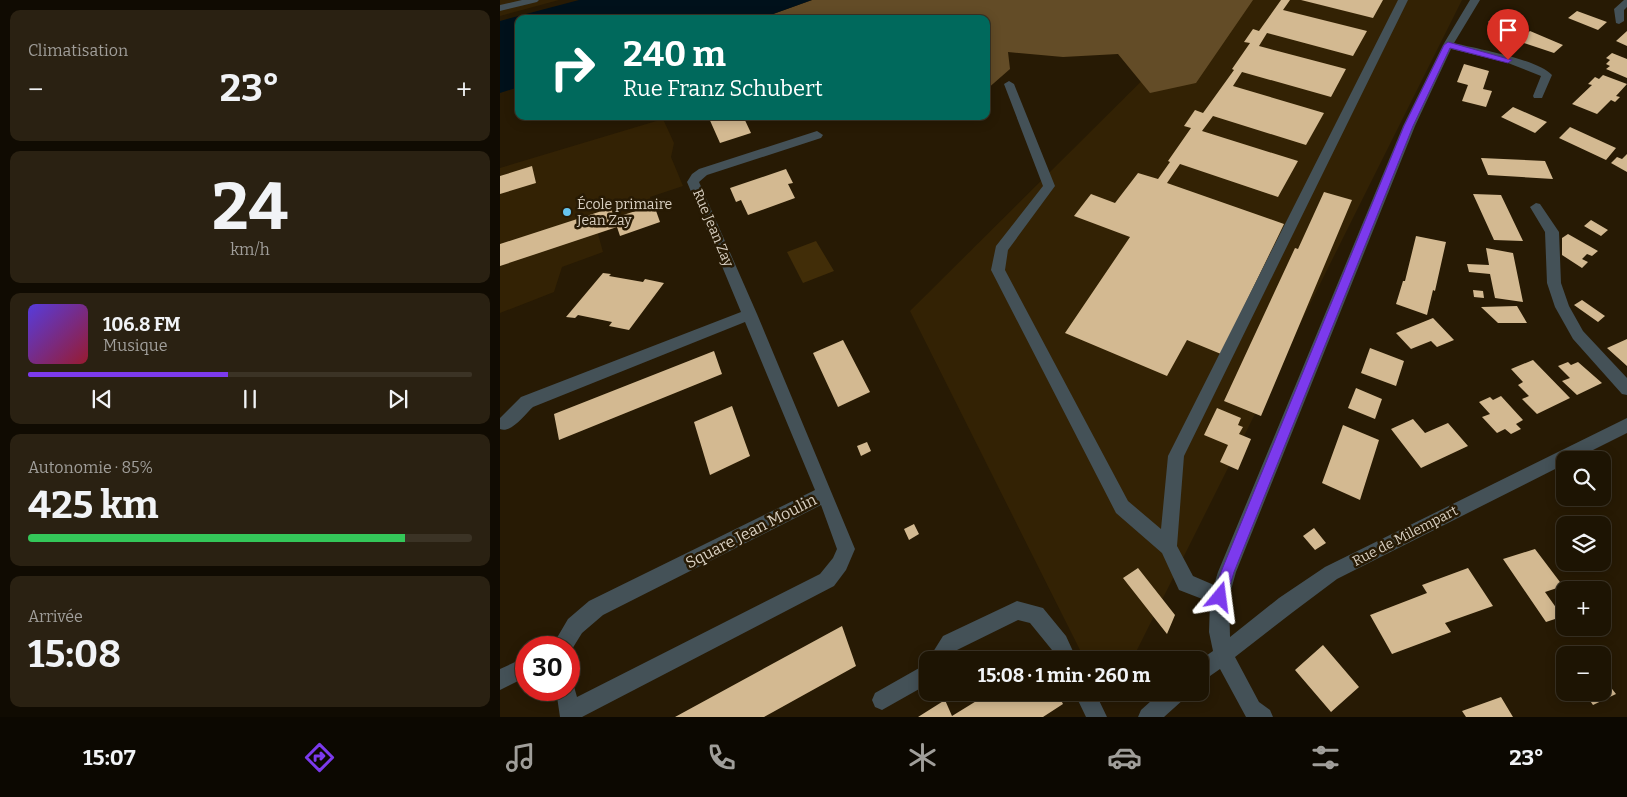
<!DOCTYPE html>
<html lang="fr">
<head>
<meta charset="utf-8">
<style>
  :root { --surface:#1d1403; --page:#2a2112; --text:#f1f3f6; --muted:#a09e9a; --line:#3b3325; --accent:#7c3aed }
  body { margin:0; font-family:Bitter,serif; background:var(--page); color:var(--text); height:100vh; display:flex; flex-direction:column; font-size:19px; white-space:nowrap }
  * { box-sizing:border-box; margin:0 }
  p { font-size:16px; color:var(--muted) }
  .icon { flex:none; width:28px; height:28px; fill:none; stroke:currentColor; stroke-width:2; stroke-linecap:round; stroke-linejoin:round }
  .map { position:relative; flex:1; overflow:hidden }
  .panel { display:flex; flex-direction:column; gap:10px; padding:10px; background:#100b02; width:500px }
  .panel>* { flex:none }
  .hud { position:absolute; left:15px; top:15px; width:475px; height:105px; border-radius:10px; box-shadow:0 2px 12px #0003,0 0 0 1px var(--line); background:#00695c; color:#fff; overflow:hidden }
  .fabs { position:absolute; left:1056px; top:451px; display:grid; gap:10px }
  .fabs a { display:grid; place-items:center; width:55px; height:55px; border-radius:10px; background:var(--surface); box-shadow:0 2px 12px #0003,0 0 0 1px var(--line); font-size:25px }
  .speed { position:absolute; left:15px; top:636px; display:flex; gap:10px; font-size:25px; font-weight:700; text-align:center }
  .speed>* { display:grid; place-content:center; width:65px; height:65px; border-radius:50%; background:var(--surface); box-shadow:0 2px 12px #0003,0 0 0 1px var(--line); line-height:1 }
  .speed .limit { border:8px solid #d22; background:#fff; color:#111 }
  .pin { position:absolute; display:grid; place-items:center; width:42px; height:42px; color:#fff; margin:-51px -21px; border-radius:50% 50% 50% 0; rotate:-45deg; box-shadow:0 0 5px #0007 }
  .pin .icon { rotate:45deg }
  .me { position:absolute; width:55px; margin:-28px; rotate:16deg; stroke-linejoin:round; filter:drop-shadow(0 0 4px #0008) }
  .turn { display:flex; align-items:center; gap:18px; height:105px; padding:0 25px; font-size:22px }
  .turn .icon { width:65px; height:65px; stroke-width:2.5 }
  .turn b { display:block; font-size:35px; line-height:42px }
  .big { font-size:38px; font-weight:700; line-height:1.1 }
  .panel .tile { flex:1; display:flex; flex-direction:column; justify-content:center; gap:8px; min-width:0; padding:0 18px; border-radius:10px; background:var(--page) }
  .panel .dial { align-items:center; gap:0 }
  .dial b { font-size:65px; line-height:1 }
  .song { display:flex; align-items:center; gap:15px }
  .cover { width:60px; height:60px; border-radius:8px; background:linear-gradient(135deg,hsl(250 70% 55%),hsl(350 70% 35%)) }
  .played { height:5px; border-radius:2px; background:linear-gradient(90deg,var(--accent) 45%,var(--line) 45%) }
  .keys { display:flex; justify-content:space-around; direction:ltr }
  .heat { display:flex; justify-content:space-between; align-items:center; font-size:28px; direction:ltr }
  .charge { height:8px; border-radius:4px; background:linear-gradient(90deg,#34c759 85%,var(--line) 0) }
  .trip { position:absolute; left:419px; top:651px; width:290px; height:50px; border-radius:10px; background:var(--surface); box-shadow:0 2px 12px #0003,0 0 0 1px var(--line); font-weight:700; line-height:50px; text-align:center }
  .dock { display:flex; height:80px; justify-content:space-around; align-items:center; background:#0c0801; color:var(--muted) }
  .dock .icon { width:35px; height:35px }
  .dock .selected { color:var(--accent) }
  .dock b { font-size:22px; color:var(--text) }
  main { display:flex; flex:1; min-height:0 }
  .map>svg:first-child { display:block }
</style>
</head>
<body>
<main>
<section class="panel">
<div class="tile"><p>Climatisation</p>
<div class="heat"><a>−</a><b class="big">23°</b><a>+</a></div>
</div>
<div class="tile dial"><b>24</b><p>km/h</p></div>
<div class="tile">
<div class="song"><i class="cover"></i><div><b>106.8 FM</b><p>Musique</p></div></div>
<div class="played"></div>
<div class="keys"><svg class="icon" aria-label="previous" viewBox="0 0 24 24"><path d="M18 5L8 12l10 7zM5 5v14"/></svg><svg class="icon" aria-label="pause" viewBox="0 0 24 24"><path d="M8 5v14M16 5v14"/></svg><svg class="icon" aria-label="next" viewBox="0 0 24 24"><path d="M6 5l10 7-10 7zM19 5v14"/></svg></div>
</div>
<div class="tile"><p>Autonomie · 85%</p><b class="big">425 km</b><div class="charge"></div></div>
<div class="tile"><p>Arrivée</p><b class="big">15:08</b></div>
</section>
<div class="map">
<svg width="1127" height="717" viewBox="0 0 1127 717">
  <rect width="100%" height="100%" fill="#271a04"/>
  <path fill="#332204" d="M0 0H59L0 16Z
    M723 0H962L632 660H585L410 311Z
    M163 119 174 143 171 157 183 186 150 197 154 205 114 218 117 227 98 234 103 252 62 267 54 292 0 313V168Z"/>
  <path fill="#412d08" d="M316 241 334 271 303 283 287 252Z"/>
  <path fill="#634c27" d="M312 0H753L696 83 650 93 618 54 563 57 508 52 510 69 486 90V19H259Z"/>
  <path fill="#00111b" d="M79 0H312L259 19H19V87L0 93V21Z"/>
  <path fill="#d3b991" d="M781 0H790L783 10 867 31 853 56 767 33 759 46 846 69 831 97 742 72 733 86 824 113 806 145 713 116 702 131 798 161 778 197 680 164 667 183 784 224 721 354 687 340 667 376 565 333 630 237 574 216 591 194 615 203 638 173 658 179 670 162 668 161 691 128 684 126 695 110 703 113 734 70 732 69 750 43 744 42 753 29 759 31Z
    M801 0H883L873 18Z
    M1002 11 1022 19 1008 31 988 22Z
    M1077 11 1107 22 1098 30 1068 18Z
    M1030 31 1063 45 1054 53 1018 41Z
    M1127 31V46L1116 41Z
    M1112 53 1127 59V78L1106 69 1110 66 1106 64 1110 60 1106 58Z
    M964 64 989 71 983 89 992 91 986 107 962 101 968 85 957 82Z
    M1103 75 1127 84 1116 96 1120 97 1115 102 1111 100 1097 114 1072 104 1092 85 1088 84 1095 77 1099 79Z
    M1013 107 1047 122 1035 133 1001 117Z
    M208 116H243L251 133 220 143Z
    M1070 127 1116 148 1106 160 1059 138Z
    M1127 154V172L1111 163 1117 157 1122 159Z
    M981 158 1045 161 1053 179 988 175Z
    M32 166 36 183 0 194V176Z
    M286 169 293 183 288 184 295 198 248 215 241 200 236 202 230 188Z
    M824 192 852 200 761 416 724 401 795 248 798 249Z
    M973 194 1001 195 1023 241 994 240Z
    M154 205 160 222 120 236 117 227 0 266V244L111 208 114 218Z
    M1091 220 1108 230 1101 236 1084 226Z
    M1068 234 1098 251 1092 256 1087 254 1082 259 1088 262 1082 268 1062 255V238Z
    M916 236 946 242 935 291 933 290 927 315 896 304 903 281H905Z
    M986 248 1013 253 1023 302 995 298 990 274 969 272 967 264 989 265Z
    M103 273 111 274 109 276 143 282 145 279 164 283 129 330 109 326 112 322 78 315 75 318 66 317Z
    M973 290 983 291 984 298 974 297Z
    M1082 300 1105 316 1098 322 1074 305Z
    M1017 306 1027 323H998L981 307Z
    M933 318 954 340 937 347 931 341 911 349 896 333Z
    M1127 339V366L1107 348Z
    M343 340 370 392 338 407 313 353Z
    M870 348 904 361 896 386 861 373Z
    M214 351 222 374 59 440 54 414Z
    M1033 360 1070 398 1037 414 1022 399 1029 396 1018 385 1023 382 1011 369Z
    M1068 362 1071 365 1078 362 1102 383 1077 395 1062 381 1070 378 1058 366Z
    M856 388 882 399 875 419 848 408Z
    M1001 396 1023 420 1016 424 1021 429 1011 434 1005 429 997 433 982 417 990 414 979 402 990 397 993 400Z
    M232 406 250 456 210 475 194 422Z
    M717 408 741 418 738 425 743 427 739 434 751 439 738 470 720 462 728 445 704 435Z
    M913 419 925 433 948 423 968 446 921 468 891 429Z
    M843 425 879 440 860 500 822 483Z
    M367 442 371 451 361 456 357 446Z
    M414 524 419 534 409 540 404 529Z
    M814 528 826 543 815 550 803 536Z
    M1035 549 1063 586 1045 592 1057 609 1058 615 1055 619 1046 622 1003 559Z
    M638 568 675 615 667 634 623 578Z
    M968 568 993 606 945 623 951 632 892 654 870 615 927 593 922 585Z
    M342 626 356 666 264 717H175Z
    M823 645 859 687 831 712 795 670Z
    M1102 676 1116 694 1093 705 1084 692H1102Z
    M491 692H557L563 704 543 717H418L445 700 452 716Z
    M1001 697 1013 717H966L962 711Z"/>
  <g fill="none" stroke-linecap="round" stroke-linejoin="round">
    <path fill="#445157" fill-rule="evenodd" d="M22 0H39L37 2 0 11V5Z
      M898 0H908L684 456 677 546 693 576 714 585 718 572 903 126 943 45 970 0H980L954 43C977 49 1037 59 1052 75L1042 98H1034L1033 96 1041 76 1008 63 951 49 915 126 736 572 729 597 730 637 779 598 825 567 1127 418V433L1073 460H1065V464L837 579 793 612 735 657 759 702 770 710 773 717H746L720 669 700 683V660L713 651 709 632 710 602 679 590 662 553 616 513 491 270 496 246 543 186 504 84 509 81 514 84 555 186 508 250 505 270 628 501 661 529 668 456Z
      M1124 0H1127V7L1124 10V21L1119 24 1116 23 1114 9Z
      M317 131 323 135 321 138 207 175 199 182 257 314 355 549 346 570 334 586 82 717H60L56 690H69V681L73 683 77 697 320 574 333 558 337 549 321 505 103 615 82 633 69 654V648H51L68 619 89 601 315 490 245 322 33 407C25 414 11 434 0 429V418L21 397 241 312 187 182 192 174 199 169Z
      M1036 203 1040 204 1059 232 1061 283 1069 306 1083 331 1127 378V395L1122 394 1073 339 1055 307 1047 283 1045 232 1030 207Z
      M517 601 543 608 566 636 577 660H557L552 650 530 623 518 620 457 650 450 660H428L443 636Z
      M26 657V677L0 690V669Z
      M428 663V684L382 710 375 707 372 700 375 693Z
      M574 692H595L607 717H586Z
      M661 692H687L684 699 664 717H638L641 710Z"/>
  </g>
  <path fill="#7c3aed" stroke="#51269a" d="M948 42 1012 60 1008 63 950 48 913 126 734 572 725 602 720 604 715 602 713 597 721 572 904 126 944 45Z"/>
  <circle fill="#66c4ef" stroke="#271a04" stroke-width="2" cx="67" cy="212" r="5"/>
  <g text-anchor="middle" dominant-baseline="central" stroke-width="5" stroke-linejoin="round" paint-order="stroke">
    <g font-size="14" fill="#d9d0c2" stroke="#271a04" text-anchor="start">
      <text x="77" y="204">École primaire<tspan x="77" dy="16">Jean Zay</tspan></text>
    </g>
    <g font-size="14" fill="#d9d0c2" stroke="#271a04">
      <text transform="translate(213 228) rotate(67)">Rue Jean Zay</text>
      <text transform="translate(905 536) rotate(-27)">Rue de Milempart</text>
    </g>
    <g font-size="16" fill="#d9d0c2" stroke="#271a04">
      <text transform="translate(251 531) rotate(-27)">Square Jean Moulin</text>
    </g>
  </g>
</svg>
<div class="fabs">
<a><svg class="icon" aria-label="search" viewBox="0 0 24 24"><circle cx="10" cy="10" r="6"/><path d="M15 15l6 6"/></svg></a>
<a><svg class="icon" aria-label="layers" viewBox="0 0 24 24"><path d="M12 4l9 5-9 5-9-5zM3 14l9 5 9-5"/></svg></a>
<a>+</a>
<a>−</a>
</div>
<div class="speed"><div class="limit">30</div></div>
<div class="pin" style="left:1008px;top:60px;background:#d93025"><svg class="icon" aria-label="arrive" viewBox="0 0 24 24"><path d="M6 21V4h12l-3 4 3 4H6"/></svg></div>
<svg class="me" style="left:720px;top:597px" viewBox="-20 -20 40 40"><path d="M0-17L14 15 0 8-14 15z" fill="#7c3aed" stroke="#fff" stroke-width="4"/></svg>
<div class="trip">15:08 · 1 min · 260 m</div>
<div class="hud">
<div class="turn"><svg class="icon" aria-label="right" viewBox="0 0 24 24"><path d="M7 20v-9h11M14 6l5 5-5 5"/></svg><div><b>240 m</b>Rue Franz Schubert</div></div>
</div>
</div>
</main>
<nav class="dock">
<b>15:07</b>
<svg class="icon selected" aria-label="directions" viewBox="0 0 24 24"><path d="M12 3l9 9-9 9-9-9zM9 14v-3h6M13 9l2 2-2 2"/></svg>
<svg class="icon" aria-label="music" viewBox="0 0 24 24"><path d="M9 18V5l10-2v13"/><circle cx="6" cy="18" r="3"/><circle cx="16" cy="16" r="3"/></svg>
<svg class="icon" aria-label="phone" viewBox="0 0 24 24"><path d="M5 4h4l2 5-3 2q2 4 5 5l2-3 5 2v4C11 20 4 13 5 4z"/></svg>
<svg class="icon" aria-label="climate" viewBox="0 0 24 24"><path d="M12 3v18M4 7l16 10M4 17L20 7"/></svg>
<svg class="icon" aria-label="car" viewBox="0 0 24 24"><path d="M5 17H2v-5l4-1 3-4h7l3 4 3 1v5h-3M9 17h6M6 11h13"/><circle cx="7" cy="17" r="2"/><circle cx="17" cy="17" r="2"/></svg>
<svg class="icon" aria-label="filters" viewBox="0 0 24 24"><path d="M4 7h16M4 17h16"/><circle cx="9" cy="7" r="2"/><circle cx="15" cy="17" r="2"/></svg>
<b>23°</b>
</nav>
</body>
</html>
